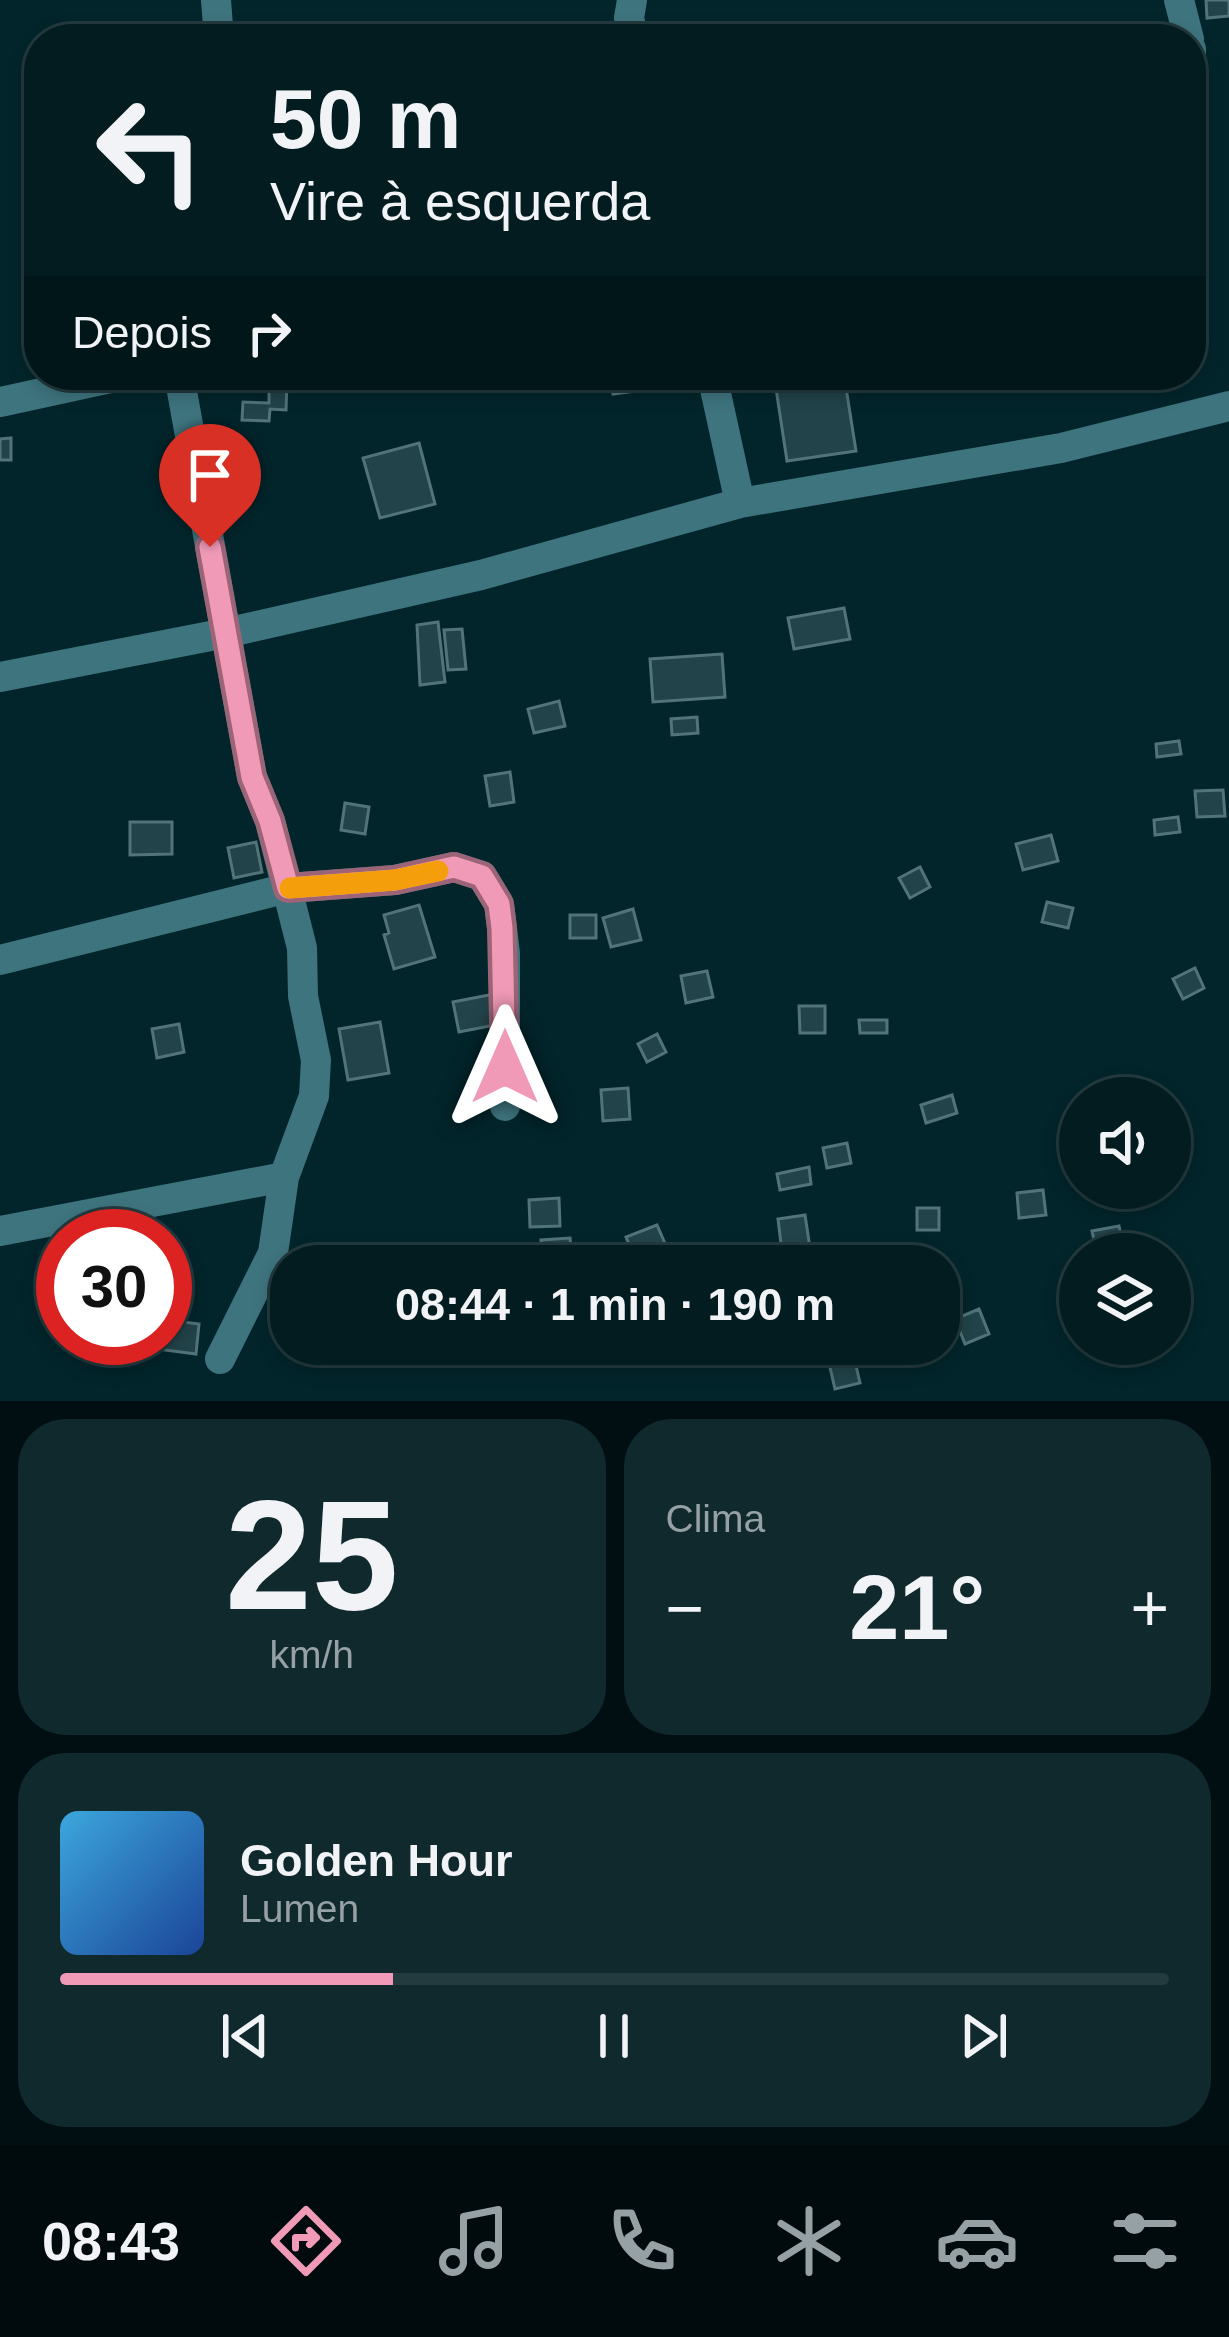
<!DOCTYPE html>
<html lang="pt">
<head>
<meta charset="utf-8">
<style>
  :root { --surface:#021c20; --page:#10292d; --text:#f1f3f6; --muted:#96a1a5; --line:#233a3e; --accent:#f09ab7 }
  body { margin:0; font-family:Helvetica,sans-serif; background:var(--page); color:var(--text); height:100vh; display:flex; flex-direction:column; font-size:45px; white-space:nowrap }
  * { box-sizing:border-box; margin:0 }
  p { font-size:39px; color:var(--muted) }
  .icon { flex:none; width:66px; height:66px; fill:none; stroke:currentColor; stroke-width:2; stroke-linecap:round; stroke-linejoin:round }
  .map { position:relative; height:1401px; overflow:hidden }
  .sheet { display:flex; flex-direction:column; gap:18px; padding:18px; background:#010f12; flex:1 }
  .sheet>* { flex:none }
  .guide { position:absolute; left:24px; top:24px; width:1182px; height:366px; border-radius:48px; box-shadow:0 6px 18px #0003,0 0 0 3px var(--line); background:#021c20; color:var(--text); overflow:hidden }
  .tools { position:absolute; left:1059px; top:1077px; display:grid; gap:24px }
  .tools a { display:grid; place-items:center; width:132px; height:132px; border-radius:50%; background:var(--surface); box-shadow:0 6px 18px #0003,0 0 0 3px var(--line); font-size:60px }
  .speed { position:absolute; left:36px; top:1209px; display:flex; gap:24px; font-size:60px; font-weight:700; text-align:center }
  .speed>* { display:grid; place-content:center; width:156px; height:156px; border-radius:50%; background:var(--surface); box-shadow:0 6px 18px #0003,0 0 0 3px var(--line); line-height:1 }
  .speed .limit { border:18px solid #d22; background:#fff; color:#111 }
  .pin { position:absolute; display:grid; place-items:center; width:102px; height:102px; color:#fff; margin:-123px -51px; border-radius:50% 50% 50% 0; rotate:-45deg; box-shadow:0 0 12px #0007 }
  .pin .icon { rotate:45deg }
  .me { position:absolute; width:132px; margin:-66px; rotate:0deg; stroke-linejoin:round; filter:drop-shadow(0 0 9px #0008) }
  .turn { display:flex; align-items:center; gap:42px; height:252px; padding:0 48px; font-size:54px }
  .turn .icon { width:156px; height:156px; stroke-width:2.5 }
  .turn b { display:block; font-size:84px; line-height:102px }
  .then { display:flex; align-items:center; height:114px; padding:0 48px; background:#0003; gap:24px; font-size:45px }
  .big { font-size:90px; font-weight:600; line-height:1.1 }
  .sheet .tile { flex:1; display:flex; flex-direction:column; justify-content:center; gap:18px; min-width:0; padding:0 42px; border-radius:48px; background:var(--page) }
  .sheet .dial { align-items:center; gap:0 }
  .dial b { font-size:156px; line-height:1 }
  .song { display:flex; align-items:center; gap:36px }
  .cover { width:144px; height:144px; border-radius:18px; background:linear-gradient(135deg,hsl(200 70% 55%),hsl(220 70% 35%)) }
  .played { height:12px; border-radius:6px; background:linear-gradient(90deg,var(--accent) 30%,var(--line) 30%) }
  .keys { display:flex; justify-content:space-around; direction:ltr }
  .heat { display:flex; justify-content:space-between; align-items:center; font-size:66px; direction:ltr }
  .sheet .tiles { flex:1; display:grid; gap:18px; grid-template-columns:1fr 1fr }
  .tile:last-child { grid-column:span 2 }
  .trip { position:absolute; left:270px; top:1245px; width:690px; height:120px; border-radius:48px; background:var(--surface); box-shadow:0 6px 18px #0003,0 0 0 3px var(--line); font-weight:600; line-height:120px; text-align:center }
  .menu { display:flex; height:192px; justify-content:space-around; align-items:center; background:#010b0d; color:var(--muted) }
  .menu .icon { width:84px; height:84px }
  .menu .current { color:var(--accent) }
  .menu b { font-size:54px; color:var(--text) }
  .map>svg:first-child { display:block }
</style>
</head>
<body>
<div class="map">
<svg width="1229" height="1401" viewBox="0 0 1229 1401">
  <rect width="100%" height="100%" fill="#02252b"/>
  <path fill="#214349" stroke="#517379" stroke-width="3" d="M1206 0H1229V16L1207 18Z
    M610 375H696L697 383 613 394Z
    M823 375H844L856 451 787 461 775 382Z
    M269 381 287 382 286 410 270 409 269 421 242 420 243 402 269 403Z
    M11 438V460H0V439Z
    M419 443 435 504 380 518 363 458Z
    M844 608 850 639 794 649 788 618Z
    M438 622 445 682 420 685 417 625Z
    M462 629 466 669 448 670 444 630Z
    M722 654 725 697 653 702 650 659Z
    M559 701 565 726 534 733 528 709Z
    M697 717 698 733 672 735 671 719Z
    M1179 741 1181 754 1157 757 1156 744Z
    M510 772 514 802 490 806 485 776Z
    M1223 790 1225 816 1197 817 1195 791Z
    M345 803 369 807 365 834 341 830Z
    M1178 817 1180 832 1155 835 1154 820Z
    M130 822H172V854L130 855Z
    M1051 835 1058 861 1023 870 1016 844Z
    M256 842 262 872 234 878 228 848Z
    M920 867 930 887 910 898 899 878Z
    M1047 902 1073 908 1068 928 1042 922Z
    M419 905 435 957 394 969 384 935 389 933 384 915Z
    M633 909 641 940 611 947 603 918Z
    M570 915H596V938H570Z
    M1195 968 1204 988 1183 999 1173 979Z
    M707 971 713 997 686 1003 681 976Z
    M494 994 500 1024 459 1032 453 1002Z
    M799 1006H825V1033H800Z
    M859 1020H887V1033H860Z
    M380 1022 389 1073 348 1080 339 1029Z
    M179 1024 184 1052 157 1058 152 1029Z
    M657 1034 666 1052 647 1062 638 1044Z
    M628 1088 630 1119 603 1121 601 1090Z
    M952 1095 957 1113 926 1123 921 1105Z
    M847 1143 851 1163 827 1168 823 1148Z
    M809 1167 811 1184 780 1190 777 1174Z
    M1043 1190 1046 1215 1019 1218 1017 1193Z
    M559 1198 560 1226 530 1227 529 1200Z
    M917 1208H939V1230H917Z
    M805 1215 810 1248 782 1252 778 1219Z
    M657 1225 667 1248 636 1261 626 1237Z
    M1119 1226 1124 1249 1097 1254 1092 1231Z
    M570 1238 572 1259 543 1261 541 1240Z
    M336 1257 337 1266H311V1258Z
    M979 1309 989 1334 965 1344 955 1319Z
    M169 1320 199 1324 196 1354 165 1350Z
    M854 1357 860 1383 835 1389 829 1363Z"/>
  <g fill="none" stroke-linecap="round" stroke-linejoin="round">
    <path stroke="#3e747e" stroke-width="30" d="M216 0 219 39
      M632 0 629 18 634 39
      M1179 0 1189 39
      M1191 49V85
      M179 375 252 777 270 821 302 948 303 996 316 1060 314 1096 284 1177 273 1253 220 1359
      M712 375 740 503
      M0 402 124 375
      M0 677 226 633 481 575 740 503 1061 448 1229 406
      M0 960 288 888 395 880 454 867 482 876 499 904 505 953V1106
      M0 1231 284 1177"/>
  </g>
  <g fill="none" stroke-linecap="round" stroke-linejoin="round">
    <g stroke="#9c6477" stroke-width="30">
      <path id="route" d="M210 547 252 777 270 821 288 888 395 880 454 867 482 876 499 904 502 928 505 1067"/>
    </g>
    <use href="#route" stroke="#f09ab7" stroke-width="21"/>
    <path stroke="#f59e0b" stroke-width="21" d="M290 888 395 880 438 871"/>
  </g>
</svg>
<div class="tools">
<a><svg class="icon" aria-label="sound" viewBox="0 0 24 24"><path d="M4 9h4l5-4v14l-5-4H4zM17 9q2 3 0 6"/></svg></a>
<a><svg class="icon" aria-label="layers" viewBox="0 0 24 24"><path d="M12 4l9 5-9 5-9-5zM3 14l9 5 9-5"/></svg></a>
</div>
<div class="speed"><div class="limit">30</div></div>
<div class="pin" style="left:210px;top:547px;background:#d93025"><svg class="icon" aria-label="arrive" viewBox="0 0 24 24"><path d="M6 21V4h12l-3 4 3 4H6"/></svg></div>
<svg class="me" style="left:505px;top:1067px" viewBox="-20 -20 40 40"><path d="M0-17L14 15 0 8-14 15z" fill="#f09ab7" stroke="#fff" stroke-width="4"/></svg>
<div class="trip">08:44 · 1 min · 190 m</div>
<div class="guide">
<div class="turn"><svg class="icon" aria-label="left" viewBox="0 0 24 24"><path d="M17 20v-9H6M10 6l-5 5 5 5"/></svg><div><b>50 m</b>Vire à esquerda</div></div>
<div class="then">Depois<svg class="icon" aria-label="right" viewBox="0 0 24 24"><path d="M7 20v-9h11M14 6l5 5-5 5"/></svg></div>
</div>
</div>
<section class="sheet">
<div class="tiles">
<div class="tile dial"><b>25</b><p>km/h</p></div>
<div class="tile"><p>Clima</p>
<div class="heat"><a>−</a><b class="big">21°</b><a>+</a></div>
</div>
<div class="tile">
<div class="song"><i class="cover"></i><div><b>Golden Hour</b><p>Lumen</p></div></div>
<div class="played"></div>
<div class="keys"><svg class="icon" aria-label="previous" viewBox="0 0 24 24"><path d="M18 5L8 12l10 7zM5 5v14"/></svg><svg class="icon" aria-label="pause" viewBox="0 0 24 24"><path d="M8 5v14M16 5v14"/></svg><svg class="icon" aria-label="next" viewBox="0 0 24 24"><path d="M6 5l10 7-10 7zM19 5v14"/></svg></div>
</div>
</div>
</section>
<nav class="menu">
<b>08:43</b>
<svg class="icon current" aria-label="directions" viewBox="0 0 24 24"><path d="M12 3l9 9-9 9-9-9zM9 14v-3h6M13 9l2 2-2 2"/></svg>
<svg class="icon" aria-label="music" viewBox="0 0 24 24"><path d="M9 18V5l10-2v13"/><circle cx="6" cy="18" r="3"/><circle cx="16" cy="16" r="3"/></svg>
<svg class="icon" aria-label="phone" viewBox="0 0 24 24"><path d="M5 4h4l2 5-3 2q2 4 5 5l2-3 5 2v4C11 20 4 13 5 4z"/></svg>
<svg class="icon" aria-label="climate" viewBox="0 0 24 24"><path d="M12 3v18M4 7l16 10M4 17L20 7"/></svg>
<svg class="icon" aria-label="car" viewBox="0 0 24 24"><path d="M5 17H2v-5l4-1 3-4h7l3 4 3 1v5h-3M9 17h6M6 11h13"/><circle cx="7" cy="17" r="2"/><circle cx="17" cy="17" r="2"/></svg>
<svg class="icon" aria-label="filters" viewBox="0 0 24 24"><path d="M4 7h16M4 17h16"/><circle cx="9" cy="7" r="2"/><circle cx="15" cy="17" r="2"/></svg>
</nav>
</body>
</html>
